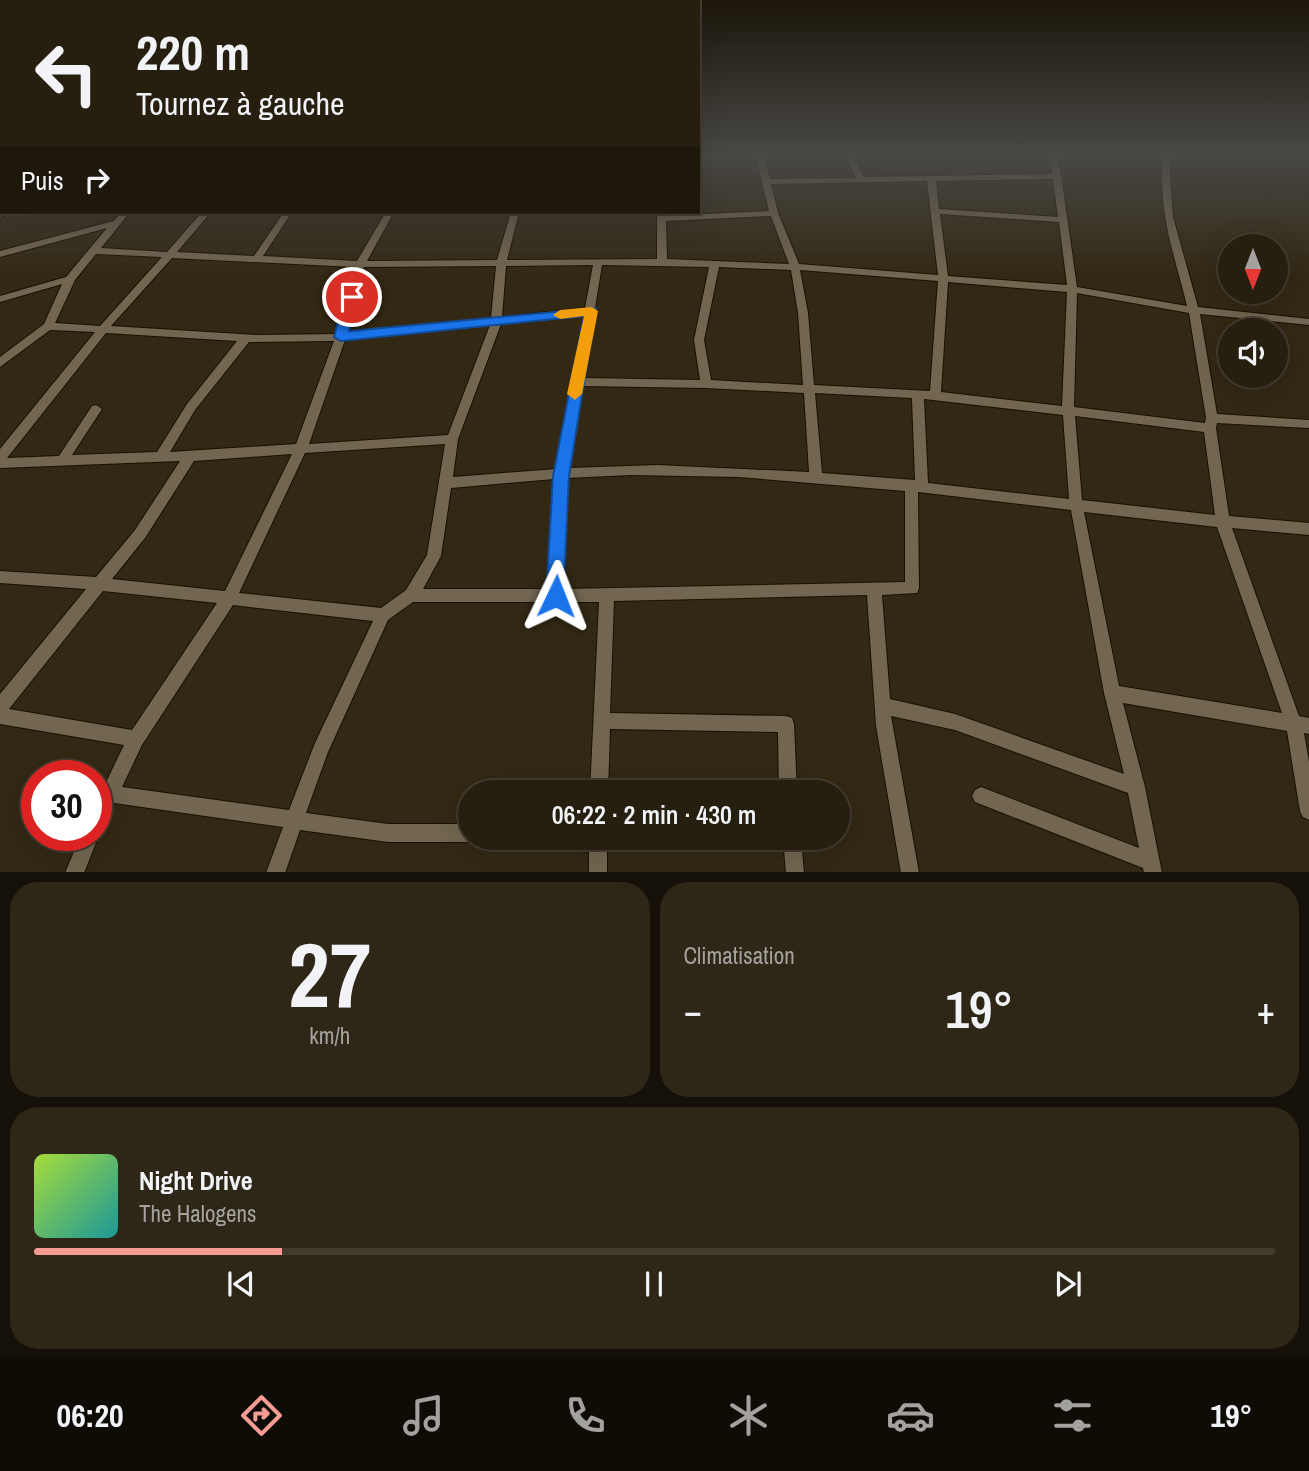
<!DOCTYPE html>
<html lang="fr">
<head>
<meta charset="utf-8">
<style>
  :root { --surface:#261e0f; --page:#2e2718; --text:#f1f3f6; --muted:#a4a29e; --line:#423c2f; --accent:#f59c94 }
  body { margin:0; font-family:"Archivo Narrow",sans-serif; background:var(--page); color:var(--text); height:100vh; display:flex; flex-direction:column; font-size:26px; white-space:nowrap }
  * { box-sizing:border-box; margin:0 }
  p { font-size:23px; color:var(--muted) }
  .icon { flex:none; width:38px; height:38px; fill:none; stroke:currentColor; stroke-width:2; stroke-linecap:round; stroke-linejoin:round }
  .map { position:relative; height:872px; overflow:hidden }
  .drawer { display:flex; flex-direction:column; gap:10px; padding:10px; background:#151008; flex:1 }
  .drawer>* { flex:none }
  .guide { position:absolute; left:0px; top:0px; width:700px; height:214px; box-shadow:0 7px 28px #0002,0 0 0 2px var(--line); background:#261e0f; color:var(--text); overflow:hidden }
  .needle { width:46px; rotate:180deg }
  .controls { position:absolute; left:1218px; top:234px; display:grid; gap:14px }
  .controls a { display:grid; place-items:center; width:70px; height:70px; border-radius:50%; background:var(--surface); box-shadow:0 7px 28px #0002,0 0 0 2px var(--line); font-size:35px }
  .speed { position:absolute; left:21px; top:760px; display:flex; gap:14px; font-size:35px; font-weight:700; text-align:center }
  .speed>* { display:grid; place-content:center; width:91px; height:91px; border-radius:50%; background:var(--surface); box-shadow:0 7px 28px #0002,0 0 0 2px var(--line); line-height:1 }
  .speed .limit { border:10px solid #d22; background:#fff; color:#111 }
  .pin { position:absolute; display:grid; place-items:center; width:60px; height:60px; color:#fff; margin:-30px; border:4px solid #fff; border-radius:50%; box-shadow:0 2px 7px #0007 }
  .me { position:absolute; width:77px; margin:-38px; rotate:2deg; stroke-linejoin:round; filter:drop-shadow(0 0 5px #0008) }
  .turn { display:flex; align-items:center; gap:24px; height:147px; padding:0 21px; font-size:32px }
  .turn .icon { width:91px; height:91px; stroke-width:2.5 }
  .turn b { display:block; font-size:49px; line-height:60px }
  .then { display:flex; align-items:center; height:66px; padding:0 21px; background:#0003; gap:14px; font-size:26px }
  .big { font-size:52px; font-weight:600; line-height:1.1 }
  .drawer .widget { flex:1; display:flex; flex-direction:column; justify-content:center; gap:10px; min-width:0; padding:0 24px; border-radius:28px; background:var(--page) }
  .drawer .dial { align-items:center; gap:0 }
  .dial b { font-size:91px; line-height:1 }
  .song { display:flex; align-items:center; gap:21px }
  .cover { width:84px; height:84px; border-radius:10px; background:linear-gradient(135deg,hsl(80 70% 55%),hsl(180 70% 35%)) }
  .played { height:7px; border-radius:4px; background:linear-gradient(90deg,var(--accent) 20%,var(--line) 20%) }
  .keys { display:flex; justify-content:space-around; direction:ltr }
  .heat { display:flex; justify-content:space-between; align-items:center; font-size:38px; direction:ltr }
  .drawer .tiles { flex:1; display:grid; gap:10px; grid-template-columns:1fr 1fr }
  .widget:last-child { grid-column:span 2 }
  .trip { position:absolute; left:458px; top:780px; width:392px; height:70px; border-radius:35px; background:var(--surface); box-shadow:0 7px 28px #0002,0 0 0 2px var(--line); font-weight:600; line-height:70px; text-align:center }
  .tabs { display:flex; height:112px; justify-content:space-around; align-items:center; background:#0f0c06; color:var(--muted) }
  .tabs .icon { width:49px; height:49px }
  .tabs .on { color:var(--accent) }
  .tabs b { font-size:32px; color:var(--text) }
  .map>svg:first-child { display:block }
</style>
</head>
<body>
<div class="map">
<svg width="1309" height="873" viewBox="0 0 1309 873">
  <rect width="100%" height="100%" fill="#322814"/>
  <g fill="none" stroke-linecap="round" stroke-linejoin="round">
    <g stroke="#1a1000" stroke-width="2">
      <path id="minor" d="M755 154H763L770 179 856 178 844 154H852L864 177 1052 174 1050 154H1058L1077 287 1187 306C1173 249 1158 214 1163 154H1171L1170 177 1173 217 1198 307 1309 319V325L1200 314 1217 414 1309 420V428L1217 423 1216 428 1229 516 1309 523V535L1232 528 1299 716 1309 718V734L1304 733 1309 762V820L1303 817 1300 811 1287 731 1123 703 1145 787 1162 873H1144L1143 868 975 802 972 796 975 790 981 787 1139 848 1128 793 955 730 891 716 919 873H901L876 726 867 595 614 601 610 713 786 716 792 718 794 724 797 793H779L778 732 610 729 608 793H590L599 602H413L388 620 328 752 306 813 388 824H471V838L477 839 471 842H388L300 830 285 873H266L283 827 114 803 102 829 98 831 99 835 84 873H65L81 835H96V803L124 745 0 724V694L86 589 0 583V571L96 577 135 530 180 461 0 468V449L95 332 50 330 0 367V357L44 324 62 284 0 302V296L66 277 107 228 0 257V251L114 221 121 212H130L101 248 167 252 202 212H211L177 252 254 256 284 212H292L263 256 357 261 386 212H394L367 261 497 260 511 212H519L507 260 657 259V212H665L666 216 769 211ZM1053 179 1058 217 939 209 936 181ZM927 181 938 275 799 264 778 213 771 184ZM940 214 1059 222 1067 285 948 276ZM771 216 789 264 667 259 666 221ZM96 254 162 257 100 326 55 323 75 280ZM172 258 354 267 337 334 258 335 111 326ZM593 265 585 308 502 317 506 266ZM602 265 709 267 694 340 700 380 584 378 594 314 597 311 595 308ZM496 266 491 318 347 333 364 267ZM719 267 791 270 798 313 803 385 711 380 704 340ZM800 270 938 281 930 391 814 385 808 313ZM948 282 1067 292 1062 406 941 392ZM1077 293 1189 313 1206 418 1205 423 1074 407ZM584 315 556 469 453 477 458 439 501 324ZM490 325 448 435 309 444 345 340ZM106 333 237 341 187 404 157 452 72 455 102 409 96 405 92 406 59 456 7 458ZM334 341 296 444 170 452 195 410 249 342ZM582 386 706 388 804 393 809 472 657 465 569 468ZM815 393 912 398 915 480 822 473ZM924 399 1063 415 1069 499 928 483ZM1075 416 1204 432 1215 515 1082 500ZM445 444 427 555 406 590 381 608 239 593 305 453ZM292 454 225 591 112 579 145 538 194 461ZM631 475 739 477 905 491V582L564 589 567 478ZM554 479 549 589H423L441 556 451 488ZM918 492 1071 510 1104 693 1124 774 955 714 890 699 882 595 917 593 919 588ZM1084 512 1217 527 1282 713 1119 686ZM103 591 217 603 132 730 9 709ZM233 605 373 621 315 743 289 810 122 787 142 745Z
        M0 177H2V182L0 183Z
        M0 211H2L14 212 0 217Z
        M538 838H607V873H589V852L547 847 541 844Z
        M783 838H801L804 873H786Z"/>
    </g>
    <use href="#minor" fill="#726650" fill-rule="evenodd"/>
  </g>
  <linearGradient id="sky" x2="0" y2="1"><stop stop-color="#1c160b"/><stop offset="0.56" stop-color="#494845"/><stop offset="1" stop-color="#494845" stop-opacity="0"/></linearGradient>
  <rect width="1309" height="276" fill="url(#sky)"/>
  <path fill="#1a73e8" stroke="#114b97" stroke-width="2" d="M352 292 358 297 349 331 596 308 569 476 563 602 556 605 549 602 546 596 553 476 584 316 341 341 334 337 345 297Z"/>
  <path fill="#f59e0b" d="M592 307 598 311 582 394 575 400 567 394 584 316 560 319 553 315 560 310Z"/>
</svg>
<div class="controls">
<a><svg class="needle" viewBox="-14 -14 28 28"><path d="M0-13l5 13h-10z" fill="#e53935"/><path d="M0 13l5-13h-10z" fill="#a4a29e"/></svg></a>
<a><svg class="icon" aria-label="sound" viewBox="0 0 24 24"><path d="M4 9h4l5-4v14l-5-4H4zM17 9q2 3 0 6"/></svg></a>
</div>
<div class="speed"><div class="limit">30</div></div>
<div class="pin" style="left:352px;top:297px;background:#d93025"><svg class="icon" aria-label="arrive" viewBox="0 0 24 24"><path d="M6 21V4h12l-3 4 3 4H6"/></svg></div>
<svg class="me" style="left:556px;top:596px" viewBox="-20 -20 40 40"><path d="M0-17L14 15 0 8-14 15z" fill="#1a73e8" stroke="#fff" stroke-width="4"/></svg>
<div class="trip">06:22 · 2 min · 430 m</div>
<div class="guide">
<div class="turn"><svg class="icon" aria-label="left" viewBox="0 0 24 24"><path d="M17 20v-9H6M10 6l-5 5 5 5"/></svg><div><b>220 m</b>Tournez à gauche</div></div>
<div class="then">Puis<svg class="icon" aria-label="right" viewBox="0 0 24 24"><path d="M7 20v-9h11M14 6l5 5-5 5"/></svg></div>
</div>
</div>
<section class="drawer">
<div class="tiles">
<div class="widget dial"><b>27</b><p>km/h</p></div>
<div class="widget"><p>Climatisation</p>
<div class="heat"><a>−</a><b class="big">19°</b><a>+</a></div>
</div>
<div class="widget">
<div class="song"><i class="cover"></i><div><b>Night Drive</b><p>The Halogens</p></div></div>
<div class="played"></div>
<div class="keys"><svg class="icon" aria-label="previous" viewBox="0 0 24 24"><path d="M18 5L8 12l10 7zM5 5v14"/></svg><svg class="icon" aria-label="pause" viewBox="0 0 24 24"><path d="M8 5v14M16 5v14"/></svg><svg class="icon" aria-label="next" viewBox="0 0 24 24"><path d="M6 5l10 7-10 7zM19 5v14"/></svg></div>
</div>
</div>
</section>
<nav class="tabs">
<b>06:20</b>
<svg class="icon on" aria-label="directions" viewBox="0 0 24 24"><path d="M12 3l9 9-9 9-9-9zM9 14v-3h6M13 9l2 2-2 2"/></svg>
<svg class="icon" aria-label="music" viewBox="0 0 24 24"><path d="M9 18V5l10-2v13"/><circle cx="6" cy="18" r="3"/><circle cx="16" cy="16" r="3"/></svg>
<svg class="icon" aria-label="phone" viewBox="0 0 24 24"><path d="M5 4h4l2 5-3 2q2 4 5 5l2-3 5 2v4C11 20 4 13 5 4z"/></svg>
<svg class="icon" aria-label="climate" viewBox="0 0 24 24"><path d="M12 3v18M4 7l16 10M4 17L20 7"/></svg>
<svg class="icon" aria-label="car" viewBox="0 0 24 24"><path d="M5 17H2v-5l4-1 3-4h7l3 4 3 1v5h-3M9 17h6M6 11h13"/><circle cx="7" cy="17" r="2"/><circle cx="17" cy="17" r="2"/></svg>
<svg class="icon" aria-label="filters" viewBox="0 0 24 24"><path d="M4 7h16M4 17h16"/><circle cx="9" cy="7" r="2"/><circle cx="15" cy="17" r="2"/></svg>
<b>19°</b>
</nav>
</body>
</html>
